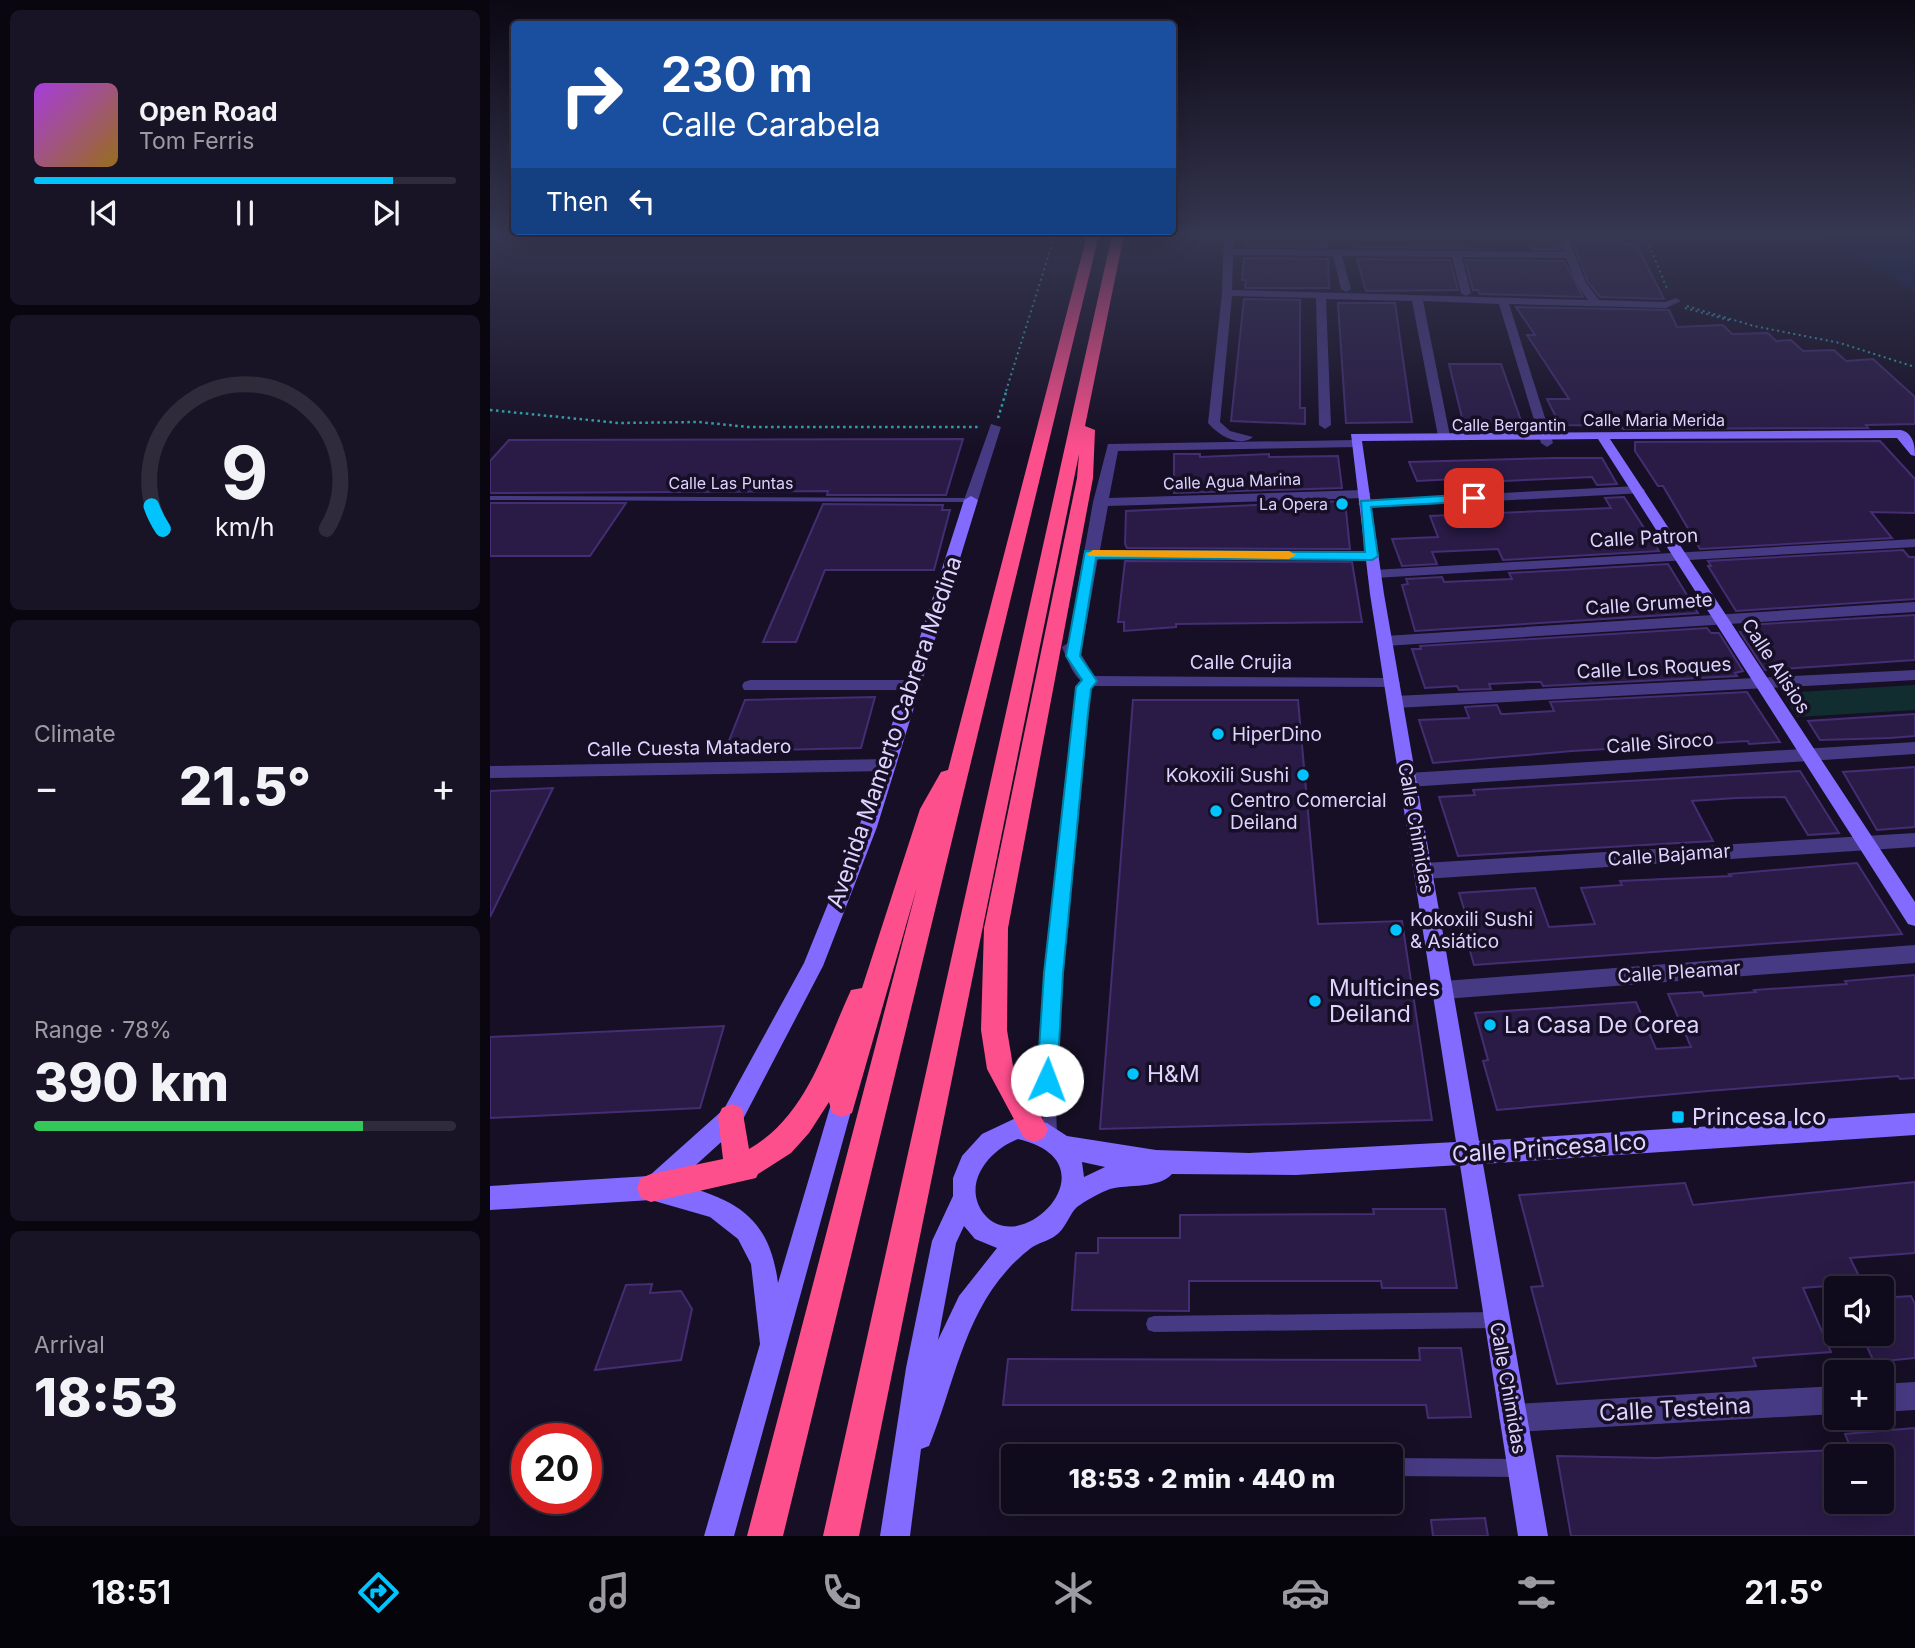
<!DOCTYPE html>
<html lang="en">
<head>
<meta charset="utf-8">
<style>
  :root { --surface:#100b1c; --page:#191425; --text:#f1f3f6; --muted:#9c9ba3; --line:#302b3b; --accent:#02c3fd }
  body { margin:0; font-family:Inter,sans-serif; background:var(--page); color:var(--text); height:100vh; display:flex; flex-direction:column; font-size:26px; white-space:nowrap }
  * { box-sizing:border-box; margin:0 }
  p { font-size:23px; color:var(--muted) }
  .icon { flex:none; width:38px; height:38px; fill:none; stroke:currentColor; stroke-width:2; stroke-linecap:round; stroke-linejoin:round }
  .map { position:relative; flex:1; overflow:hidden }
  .details { display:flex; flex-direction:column; gap:10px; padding:10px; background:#09060f; width:490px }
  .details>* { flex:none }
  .banner { position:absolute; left:21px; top:21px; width:665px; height:214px; border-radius:7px; box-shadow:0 7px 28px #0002,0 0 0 2px var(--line); background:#1a4fa0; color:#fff; overflow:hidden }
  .buttons { position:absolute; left:1334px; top:1276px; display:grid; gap:14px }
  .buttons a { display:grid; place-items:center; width:70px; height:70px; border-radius:7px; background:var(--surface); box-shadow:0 7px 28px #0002,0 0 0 2px var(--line); font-size:35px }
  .speed { position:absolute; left:21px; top:1423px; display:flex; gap:14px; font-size:35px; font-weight:700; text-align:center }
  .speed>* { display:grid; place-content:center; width:91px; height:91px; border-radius:50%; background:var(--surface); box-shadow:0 7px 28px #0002,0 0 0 2px var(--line); line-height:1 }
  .speed .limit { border:10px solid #d22; background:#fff; color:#111 }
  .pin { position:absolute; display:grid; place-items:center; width:60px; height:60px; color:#fff; margin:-30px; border-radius:14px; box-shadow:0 4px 10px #0006 }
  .me { position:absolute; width:77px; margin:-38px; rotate:2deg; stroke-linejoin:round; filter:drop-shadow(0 0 5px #0008) }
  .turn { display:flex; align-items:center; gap:24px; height:147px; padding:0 35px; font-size:32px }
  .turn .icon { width:91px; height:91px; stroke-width:2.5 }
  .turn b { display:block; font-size:49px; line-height:60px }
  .then { display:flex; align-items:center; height:66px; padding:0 35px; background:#0003; gap:14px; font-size:26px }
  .big { font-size:52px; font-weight:800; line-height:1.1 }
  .details .widget { flex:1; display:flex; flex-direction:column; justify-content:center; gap:10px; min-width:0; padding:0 24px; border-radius:10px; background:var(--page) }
  .details .dial { align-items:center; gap:0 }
  .dial svg { height:182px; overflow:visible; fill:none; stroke:var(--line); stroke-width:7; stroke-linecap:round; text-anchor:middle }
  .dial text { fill:var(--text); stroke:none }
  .song { display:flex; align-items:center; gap:21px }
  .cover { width:84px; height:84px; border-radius:10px; background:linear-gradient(135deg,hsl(280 70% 55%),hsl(40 70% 35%)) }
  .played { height:7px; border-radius:4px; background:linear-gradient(90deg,var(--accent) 85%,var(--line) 85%) }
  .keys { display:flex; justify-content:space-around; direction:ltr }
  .heat { display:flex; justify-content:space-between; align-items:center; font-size:38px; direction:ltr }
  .charge { height:10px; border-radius:5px; background:linear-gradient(90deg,#34c759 78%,var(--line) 0) }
  .trip { position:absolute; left:511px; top:1444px; width:402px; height:70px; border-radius:7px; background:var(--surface); box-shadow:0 7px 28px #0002,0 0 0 2px var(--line); font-weight:800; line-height:70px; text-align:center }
  .menu { display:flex; height:112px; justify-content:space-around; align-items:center; background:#06040b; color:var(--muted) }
  .menu .icon { width:49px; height:49px }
  .menu .current { color:var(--accent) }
  .menu b { font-size:32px; color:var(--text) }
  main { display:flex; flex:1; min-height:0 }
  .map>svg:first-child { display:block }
</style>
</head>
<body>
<main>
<section class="details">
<div class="widget">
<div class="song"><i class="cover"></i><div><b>Open Road</b><p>Tom Ferris</p></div></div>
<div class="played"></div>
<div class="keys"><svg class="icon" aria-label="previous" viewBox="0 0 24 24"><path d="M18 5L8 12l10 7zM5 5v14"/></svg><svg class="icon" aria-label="pause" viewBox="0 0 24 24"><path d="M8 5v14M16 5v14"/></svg><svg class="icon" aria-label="next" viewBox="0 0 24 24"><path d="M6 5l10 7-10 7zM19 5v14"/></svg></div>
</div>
<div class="widget dial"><svg viewBox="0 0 100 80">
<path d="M14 69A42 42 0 1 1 86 69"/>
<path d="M14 69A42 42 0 0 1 9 59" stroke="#02c3fd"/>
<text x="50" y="56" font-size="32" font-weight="700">9</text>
<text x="50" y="72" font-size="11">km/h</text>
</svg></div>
<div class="widget"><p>Climate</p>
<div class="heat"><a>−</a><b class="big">21.5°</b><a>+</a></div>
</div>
<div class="widget"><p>Range · 78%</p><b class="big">390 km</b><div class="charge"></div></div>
<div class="widget"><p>Arrival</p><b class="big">18:53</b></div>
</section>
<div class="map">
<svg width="1425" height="1536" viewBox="0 0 1425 1536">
  <rect width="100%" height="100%" fill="#160f25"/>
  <path fill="#122d2f" d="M1425 685V710L1307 717 1292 693Z"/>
  <path fill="#0a1843" d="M1329 235H1425V292Z"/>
  <path fill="#291b46" stroke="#442d72" stroke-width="2" d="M756 235H837V247L755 246Z
    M861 235H970L975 248 864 247Z
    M1080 235H1135L1132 243 1146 244 1174 299 1110 297 1098 282Z
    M1065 237 1070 249H1043L1034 239Z
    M754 258 838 259 839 288H755L756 280H752Z
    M867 259 960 260 968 290 876 291Z
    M975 260 1074 261 1093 297 990 294 988 290H983Z
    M754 299 810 300V408H815V424L741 421Z
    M848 303H905L922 422 856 423Z
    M1026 307 1179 310 1187 327 1233 325 1242 334 1278 333 1286 341 1301 340 1313 351 1344 350 1356 361 1383 359 1425 397V424L1376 425 1378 428 1133 429 1131 426 1070 425 1057 399H1079L1037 335H1045Z
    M959 364H1011L1034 429 974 426Z
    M473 439 456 495H337L338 491 0 493V461L19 440Z
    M1390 441 1425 479V513L1381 512 1402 538 1210 549 1173 486H1168L1145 451V442Z
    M684 454H710V457L779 454V457L848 456 852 488 684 493Z
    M1065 458H1112L1127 484 1107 485 1102 477 968 483 966 479 927 481 919 462Z
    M1134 497 1169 551 1013 560 1008 549 942 552 947 564 912 566 902 539 948 537 940 516 1121 508 1115 498Z
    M855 501 860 549 637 548 635 544 636 511Z
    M0 503H136L100 556H0Z
    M333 504 453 505 452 510H460L444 570H335L306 642H273Z
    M1413 550 1419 557H1425V599L1246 611 1218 566H1221L1218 561Z
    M635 561 862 562 872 622 686 624V627L634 631V622H628Z
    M1178 564 1208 613 925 631 912 585 918 584 916 579 952 577 954 582 1022 579 1019 573Z
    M1425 615V660L1275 670 1250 632 1260 631 1256 625Z
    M1217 628 1221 633H1229L1253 671 1245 673 1247 676 1053 686 1051 682H1041L999 684 1001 689 969 690 967 686 935 688 922 649H931L930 646Z
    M1257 692 1290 742 1259 744 1258 741 1082 751 943 763 929 720 979 718 975 707 1007 705 1011 714H1015L1064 711 1060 702Z
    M385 697 371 748 235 751 255 700Z
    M643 700H808L828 924 912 921 942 1120 610 1129Z
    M1425 714V736L1400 738 1330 740 1318 721Z
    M1425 767V827L1387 830 1353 772Z
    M1310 771 1349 833 1318 835 1295 797 1246 798 1202 801 1223 841 968 856 949 797 985 795 983 790Z
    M63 788 0 917V791Z
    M1367 863 1412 934 984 965 975 934H982L969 893 1045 888 1059 927 1105 924 1091 888 1132 885 1130 881 1241 876 1239 874Z
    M1425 975V1078L1410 1079 1408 1076 1218 1091 1007 1110 993 1061 998 1060 985 1013 1146 1002 1166 1049 1201 1047 1178 994 1212 992 1214 996 1266 992 1264 990 1357 984 1355 981Z
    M234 1026 210 1108 0 1118V1037Z
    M1425 1182V1253L1360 1258 1375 1288H1350L1349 1285 1313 1288 1341 1352 1263 1358 1266 1366 1067 1384 1041 1287 1053 1286 1029 1195 1195 1183 1203 1205Z
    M883 1209H955L967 1288H892L891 1281H699V1311L582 1310 586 1253H608V1238H690V1215L884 1214Z
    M162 1284 160 1293 191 1291 202 1309 191 1360 105 1370 136 1285Z
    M1421 1296 1425 1304V1358L1384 1362 1371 1334H1391V1298Z
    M929 1348H971L981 1417 938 1418 936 1405H513L518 1359 930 1360Z
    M1425 1428V1536H1081L1067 1456 1166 1458 1346 1450V1502H1391V1456H1364L1355 1434Z
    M995 1518 998 1536H943L941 1520Z"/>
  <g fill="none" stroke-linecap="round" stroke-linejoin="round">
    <path stroke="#30adb7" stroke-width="2" stroke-dasharray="2 3.5" stroke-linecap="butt" d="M1155 235 1178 291
      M1197 306 1264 326 1350 343 1425 367
      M1195 308 1242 321
      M516 391 565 235"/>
    <path stroke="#30adb7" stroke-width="2.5" stroke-dasharray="2.5 3.5" stroke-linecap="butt" d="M0 410 129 423 209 422 258 427H490
      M508 418 517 389"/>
    <path fill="#473a84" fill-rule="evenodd" d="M0 496 481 498 485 500 481 502 0 500Z
      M600 678 605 681 598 688 569 966 565 1078 567 1134 565 1139 560 1141 555 1139 553 1134 552 1078 557 966 588 687 597 679Z
      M1007 1312 1013 1314 1015 1320 1013 1326 1007 1328 664 1332 658 1330 656 1324 658 1318 664 1316Z
      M901 1458 1029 1459 1035 1462 1038 1468 1035 1474 1029 1477 901 1476Z"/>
    <path fill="#473a84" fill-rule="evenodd" d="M734 235H744L743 249 1074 252 1067 235H1077L1096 283 1109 300 1175 302 1186 298 1191 301 1176 308 1019 304 1063 443 1057 447 1051 443 1009 304 933 301 960 436 954 440 948 436 922 301 836 299 841 425 835 429 829 425 826 298 742 296 730 422 740 431 763 437C749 448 728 435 718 423L732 293ZM743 255 843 256 851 289 856 292 861 289 852 256 962 257 971 293 976 296 981 293 972 257 1076 258 1086 283 1098 300 742 290Z
      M501 424 511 427 488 500 481 504 476 503 474 500Z
      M866 440 870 441V447L628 451 619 498 874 490 881 494 874 498 618 506 610 550 882 552 889 556 882 560 608 558 591 654 604 676 902 678 910 683 908 687 600 686C584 681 578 661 572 647L578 643 603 502 618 444Z
      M1148 486 1155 490 1153 493 875 508 868 504 875 500Z
      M1425 539V547L884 578 877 574 884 570Z
      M1425 602V612L895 646 887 641 895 636Z
      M1425 670V680L905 708 897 702 905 696Z
      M260 680H424L432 685 424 690H254L252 686 254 682Z
      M1425 742V754L918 787 909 780 918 773Z
      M398 759 407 765 398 771 0 778V766Z
      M1425 833V847L934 879 927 876 924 871 927 866 934 863Z
      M1425 945V963L954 999 947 996 944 990 947 984 954 981Z
      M1425 1382V1410L1391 1412V1384Z
      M1346 1386V1414L1023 1432 1013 1428 1009 1418 1013 1408 1023 1404Z"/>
    <path fill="#826bfe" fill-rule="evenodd" d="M1411 430C1423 433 1425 445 1425 456L1421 455 1407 438 1120 439 1425 902V926L1418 924 1108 439 872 441 894 594 989 1141 1425 1113V1135L993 1164 1058 1536H1028L970 1165 806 1175 682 1174C669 1189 638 1184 620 1189 611 1192 595 1201 587 1207 579 1214 576 1229 565 1236 558 1241 548 1243 541 1248 475 1299 468 1376 439 1446L431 1449 420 1536H390L416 1368 442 1241 463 1196V1178L472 1156 492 1134 528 1117 557 1123 577 1136 666 1150 759 1153 966 1142 880 594 861 434ZM528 1139C627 1162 532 1261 494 1214 471 1184 499 1150 528 1139ZM592 1162 615 1167 594 1177ZM474 1226 485 1239 507 1248 469 1296 448 1340 466 1243Z
      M481 496 488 500 387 827 333 966 250 1125 186 1183C245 1200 279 1215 288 1283L341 1104 344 1096 352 1093 360 1096 363 1104 244 1536H214L270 1344 261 1264 248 1239 220 1217 161 1200 0 1210V1186L159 1176 234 1109 314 963 369 827 474 500Z"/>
    <path fill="#fe4f8d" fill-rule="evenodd" d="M597 235H609L293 1536H257L427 887 362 1113 352 1117 342 1113 339 1102 319 1133 301 1153 268 1174 266 1178 161 1202 151 1198 147 1188 151 1178 161 1174 233 1159 228 1117 232 1108 242 1104 252 1108 259 1149C318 1115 334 1048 361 990L372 988 430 809 451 772 458 770Z
      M622 235H634L595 426 605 430 603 478 518 928 517 1030 523 1066 558 1129 554 1138 544 1142 534 1138 497 1069 491 1030 494 928 587 478 589 454 369 1536H333Z"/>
  </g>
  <linearGradient id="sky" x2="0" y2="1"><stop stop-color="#0c0814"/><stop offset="0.52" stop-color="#363751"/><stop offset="1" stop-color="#363751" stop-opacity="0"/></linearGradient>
  <rect width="1425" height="450" fill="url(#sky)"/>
  <path fill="#02c3fd" stroke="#017fa4" stroke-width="2" d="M984 494 988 495V501L881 507 888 556 882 560 606 558 590 656 607 681 601 689 598 713 573 973 567 1080 564 1086 557 1089 550 1086 547 1080 554 973 586 687 592 680 576 656 595 551 875 552 871 501Z"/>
  <path fill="#f59e0b" d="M603 550 799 551 806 555 799 559 599 556 597 554Z"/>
  <g fill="#02c3fd" stroke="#160f25" stroke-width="2.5">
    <circle cx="852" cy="504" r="7"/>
    <circle cx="728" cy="734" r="7"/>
    <circle cx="813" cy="775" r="7"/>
    <circle cx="726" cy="811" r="7"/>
    <circle cx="906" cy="930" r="7"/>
    <circle cx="825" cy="1001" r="7"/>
    <circle cx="1000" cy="1025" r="7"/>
    <circle cx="643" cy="1074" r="7"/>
    <rect x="1181" y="1110" width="14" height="14" rx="3.5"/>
  </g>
  <g text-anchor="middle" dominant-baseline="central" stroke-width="7" stroke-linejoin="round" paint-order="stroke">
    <g font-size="16" fill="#ded4ff" stroke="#160f25">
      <text x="1164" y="420">Calle Maria Merida</text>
      <text x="1019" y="425">Calle Bergantin</text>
      <text transform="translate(742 481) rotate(-2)">Calle Agua Marina</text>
      <text x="241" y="483">Calle Las Puntas</text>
    </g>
    <g font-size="16" fill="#ded4ff" stroke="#160f25" text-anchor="end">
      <text x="838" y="504">La Opera</text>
    </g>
    <g font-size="19" fill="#ded4ff" stroke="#160f25">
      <text transform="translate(1154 538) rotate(-3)">Calle Patron</text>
      <text transform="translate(1159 604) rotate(-4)">Calle Grumete</text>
      <text x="751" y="662">Calle Crujia</text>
      <text transform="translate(1286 666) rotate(57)">Calle Alisios</text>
      <text transform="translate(1164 668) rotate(-3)">Calle Los Roques</text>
      <text transform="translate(1170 743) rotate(-4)">Calle Siroco</text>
      <text transform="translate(199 748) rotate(-1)">Calle Cuesta Matadero</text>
      <text transform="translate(926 828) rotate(80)">Calle Chimidas</text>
      <text transform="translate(1179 855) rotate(-4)">Calle Bajamar</text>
      <text transform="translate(1189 972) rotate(-4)">Calle Pleamar</text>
      <text transform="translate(1018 1388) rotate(80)">Calle Chimidas</text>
    </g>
    <g font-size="19" fill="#ded4ff" stroke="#160f25" text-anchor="start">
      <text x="742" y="734">HiperDino</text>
      <text x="799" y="775" text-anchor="end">Kokoxili Sushi</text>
      <text x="740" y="800">Centro Comercial<tspan x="740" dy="22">Deiland</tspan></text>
      <text x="920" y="919">Kokoxili Sushi<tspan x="920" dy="22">&amp; Asiático</tspan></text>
    </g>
    <g font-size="23" fill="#ded4ff" stroke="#160f25">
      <text transform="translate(404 732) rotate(-71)">Avenida Mamerto Cabrera Medina</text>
      <text transform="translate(1059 1148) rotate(-4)">Calle Princesa Ico</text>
      <text transform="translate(1185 1409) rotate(-3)">Calle Testeina</text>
    </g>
    <g font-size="23" fill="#ded4ff" stroke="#160f25" text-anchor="start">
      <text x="839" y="988">Multicines<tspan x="839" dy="26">Deiland</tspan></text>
      <text x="1014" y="1025">La Casa De Corea</text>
      <text x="657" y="1074">H&amp;M</text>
      <text x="1202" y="1117">Princesa Ico</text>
    </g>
  </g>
</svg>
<div class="buttons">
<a><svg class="icon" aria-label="sound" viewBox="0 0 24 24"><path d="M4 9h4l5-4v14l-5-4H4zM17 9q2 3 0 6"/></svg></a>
<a>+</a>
<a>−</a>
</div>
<div class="speed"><div class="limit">20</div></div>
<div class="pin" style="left:984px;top:498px;background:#d93025"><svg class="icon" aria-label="arrive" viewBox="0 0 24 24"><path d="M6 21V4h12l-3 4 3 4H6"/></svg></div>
<svg class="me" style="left:557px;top:1080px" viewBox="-20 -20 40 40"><circle r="19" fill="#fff"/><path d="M0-13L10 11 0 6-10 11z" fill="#02c3fd"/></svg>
<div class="trip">18:53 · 2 min · 440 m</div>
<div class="banner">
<div class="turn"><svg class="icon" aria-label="right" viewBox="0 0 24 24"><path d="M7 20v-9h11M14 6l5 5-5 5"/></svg><div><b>230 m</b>Calle Carabela</div></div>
<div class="then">Then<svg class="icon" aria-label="left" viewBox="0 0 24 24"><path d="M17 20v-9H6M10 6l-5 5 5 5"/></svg></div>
</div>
</div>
</main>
<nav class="menu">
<b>18:51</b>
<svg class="icon current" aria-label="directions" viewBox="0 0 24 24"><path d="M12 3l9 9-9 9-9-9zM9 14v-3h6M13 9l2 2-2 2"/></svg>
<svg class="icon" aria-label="music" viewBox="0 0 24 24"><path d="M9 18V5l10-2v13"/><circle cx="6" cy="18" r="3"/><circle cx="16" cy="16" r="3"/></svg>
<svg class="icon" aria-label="phone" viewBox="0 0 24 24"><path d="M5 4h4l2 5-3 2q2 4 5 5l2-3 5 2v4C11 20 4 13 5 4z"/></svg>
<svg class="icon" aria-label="climate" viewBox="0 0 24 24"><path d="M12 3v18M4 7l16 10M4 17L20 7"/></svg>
<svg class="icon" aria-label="car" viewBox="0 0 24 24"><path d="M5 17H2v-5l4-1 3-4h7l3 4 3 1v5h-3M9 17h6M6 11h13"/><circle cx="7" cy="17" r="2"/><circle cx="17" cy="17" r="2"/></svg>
<svg class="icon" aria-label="filters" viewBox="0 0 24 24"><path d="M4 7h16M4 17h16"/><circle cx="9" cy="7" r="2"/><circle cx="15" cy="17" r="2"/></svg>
<b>21.5°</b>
</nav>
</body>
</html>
